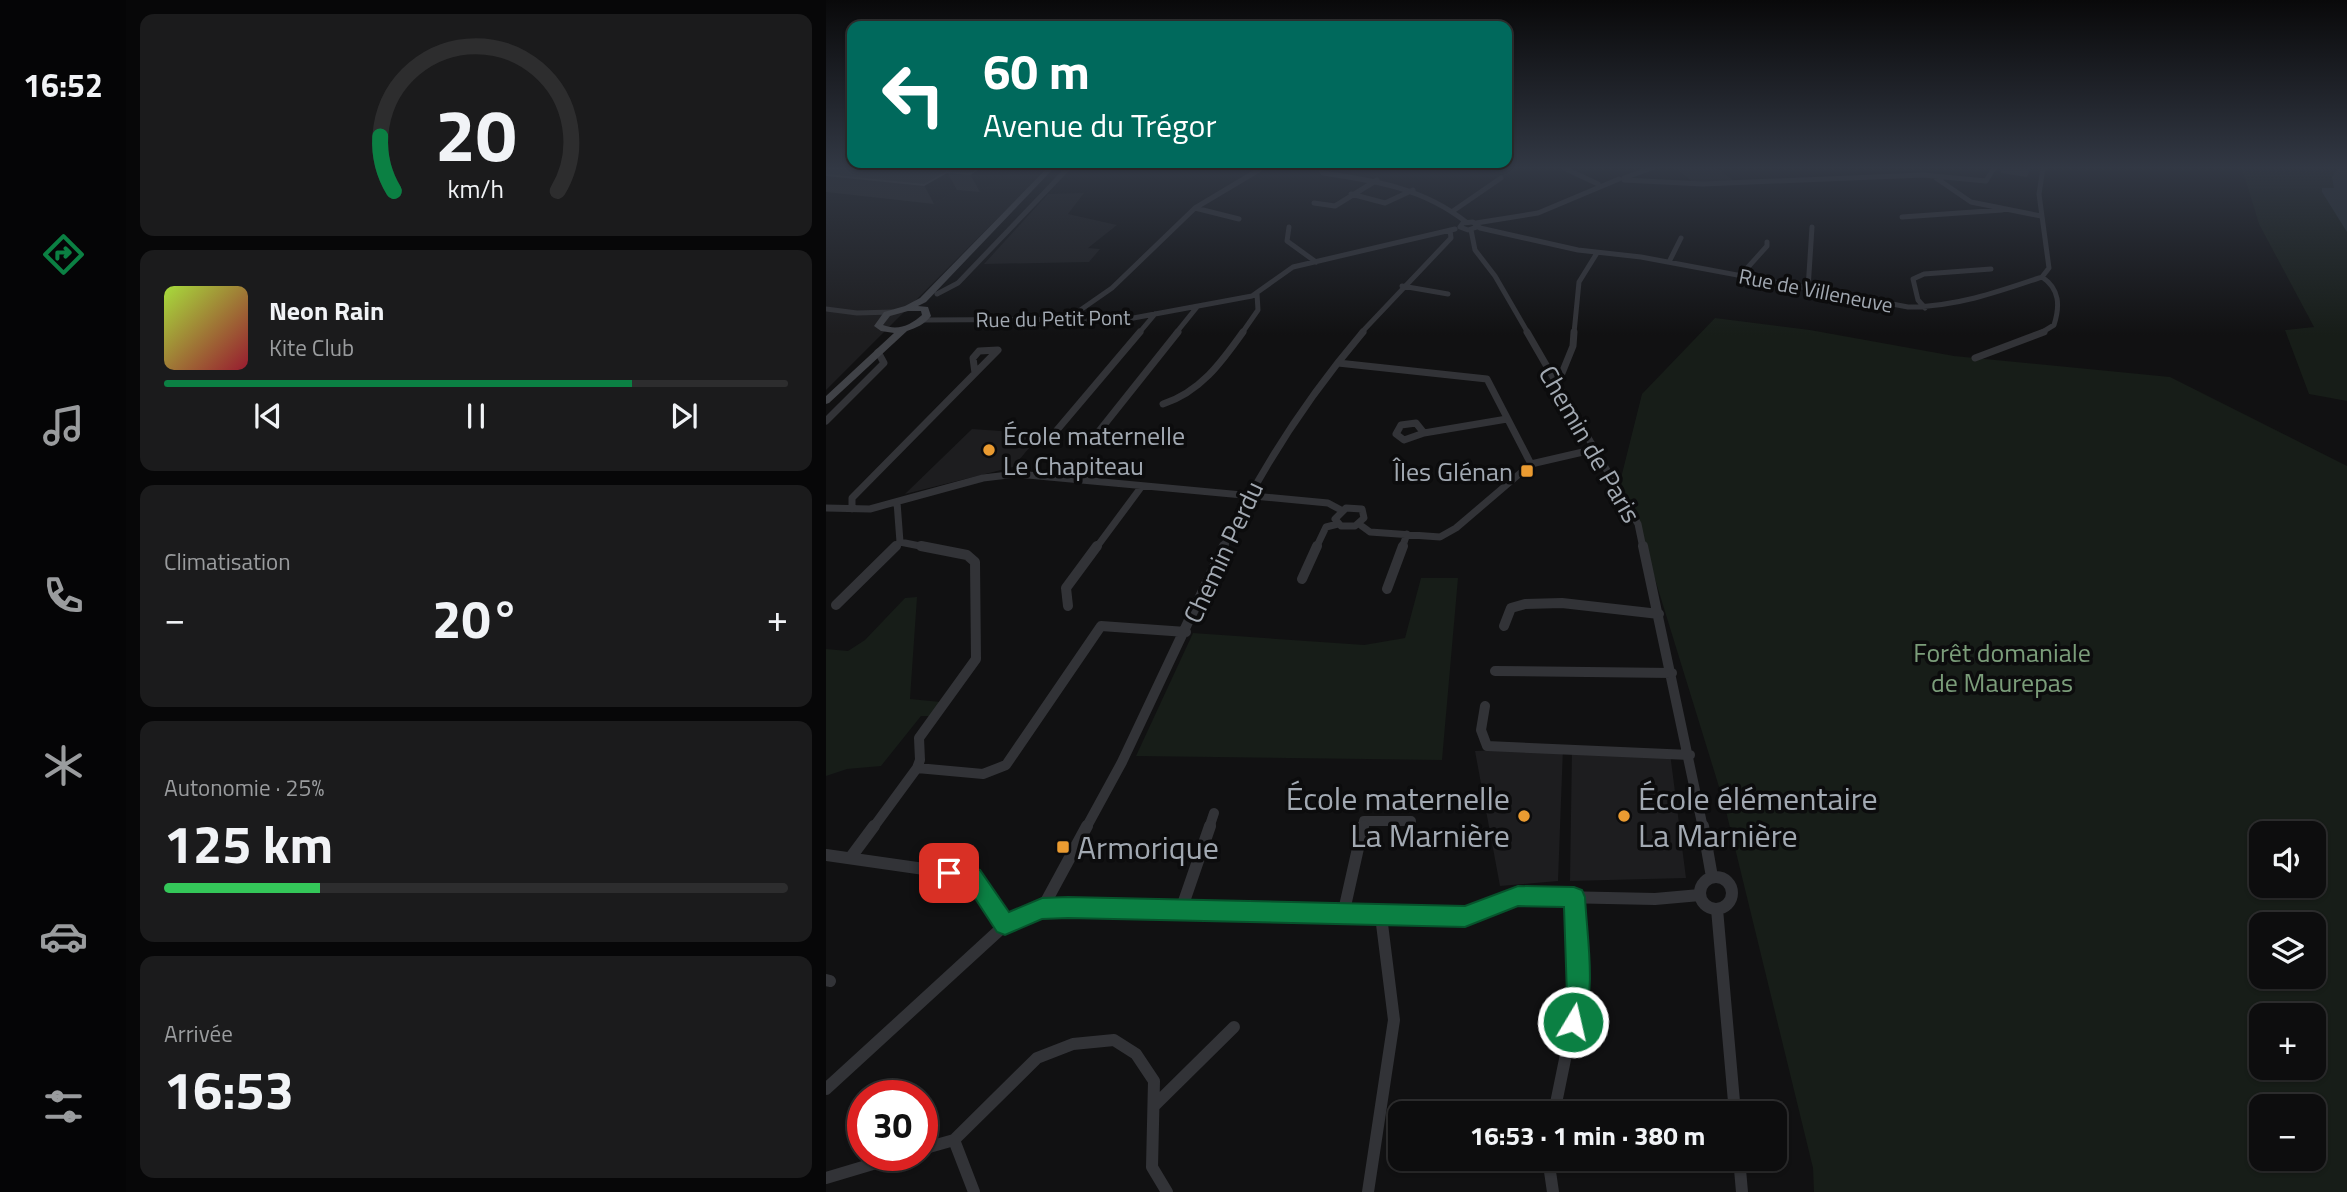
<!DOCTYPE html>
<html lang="fr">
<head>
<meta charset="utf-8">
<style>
  :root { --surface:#0d0d0e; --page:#1b1b1c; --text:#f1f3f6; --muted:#9a9c9e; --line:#2d2d2e; --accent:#0b8043 }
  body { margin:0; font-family:"Titillium Web",sans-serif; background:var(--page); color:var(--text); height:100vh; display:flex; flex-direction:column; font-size:26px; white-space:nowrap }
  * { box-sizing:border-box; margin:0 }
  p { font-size:23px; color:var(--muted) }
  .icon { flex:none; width:38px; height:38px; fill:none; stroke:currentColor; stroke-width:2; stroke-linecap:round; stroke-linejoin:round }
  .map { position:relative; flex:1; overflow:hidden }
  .details { display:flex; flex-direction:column; gap:14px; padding:14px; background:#070708; width:700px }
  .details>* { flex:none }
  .guide { position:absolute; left:21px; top:21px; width:665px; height:147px; border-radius:14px; box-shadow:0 2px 5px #0004,0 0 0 2px var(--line); background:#00695c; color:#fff; overflow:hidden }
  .tools { position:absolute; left:1423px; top:821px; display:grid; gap:14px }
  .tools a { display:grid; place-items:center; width:77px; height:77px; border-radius:14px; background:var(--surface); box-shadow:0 2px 5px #0004,0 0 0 2px var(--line); font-size:35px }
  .speed { position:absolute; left:21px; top:1080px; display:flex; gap:14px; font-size:35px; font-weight:700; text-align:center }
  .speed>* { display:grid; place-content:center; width:91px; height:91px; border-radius:50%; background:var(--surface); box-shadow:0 2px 5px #0004,0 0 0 2px var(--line); line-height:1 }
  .speed .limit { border:10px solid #d22; background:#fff; color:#111 }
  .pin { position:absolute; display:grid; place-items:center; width:60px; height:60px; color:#fff; margin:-30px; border-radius:14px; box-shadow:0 4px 10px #0006 }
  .me { position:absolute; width:77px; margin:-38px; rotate:9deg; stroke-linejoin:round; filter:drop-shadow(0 0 5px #0008) }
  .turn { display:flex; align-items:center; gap:24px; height:147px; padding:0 21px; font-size:32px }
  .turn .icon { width:91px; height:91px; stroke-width:2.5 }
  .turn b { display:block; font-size:49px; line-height:60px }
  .big { font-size:52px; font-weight:700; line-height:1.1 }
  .details .tile { flex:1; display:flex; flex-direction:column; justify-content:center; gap:10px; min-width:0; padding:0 24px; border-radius:14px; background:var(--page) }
  .details .dial { align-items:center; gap:0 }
  .dial svg { height:182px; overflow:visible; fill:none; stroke:var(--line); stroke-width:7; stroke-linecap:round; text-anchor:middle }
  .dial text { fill:var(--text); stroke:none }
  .song { display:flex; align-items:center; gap:21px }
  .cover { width:84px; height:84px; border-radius:10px; background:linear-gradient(135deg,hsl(80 70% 55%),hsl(350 70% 35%)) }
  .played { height:7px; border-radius:4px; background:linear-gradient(90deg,var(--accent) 75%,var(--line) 75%) }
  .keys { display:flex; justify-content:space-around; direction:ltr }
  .heat { display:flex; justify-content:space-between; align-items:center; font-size:38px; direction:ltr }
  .charge { height:10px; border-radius:5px; background:linear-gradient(90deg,#34c759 25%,var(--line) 0) }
  .trip { position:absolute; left:562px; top:1101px; width:399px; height:70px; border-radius:14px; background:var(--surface); box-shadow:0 2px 5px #0004,0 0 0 2px var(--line); font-weight:700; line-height:70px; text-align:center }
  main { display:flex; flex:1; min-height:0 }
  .dock { display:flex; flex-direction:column; width:126px; justify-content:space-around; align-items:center; background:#050506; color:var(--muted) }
  .dock .icon { width:49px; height:49px }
  .dock .on { color:var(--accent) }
  .dock b { font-size:32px; color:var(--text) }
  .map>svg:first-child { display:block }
</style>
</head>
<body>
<main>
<nav class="dock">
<b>16:52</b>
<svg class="icon on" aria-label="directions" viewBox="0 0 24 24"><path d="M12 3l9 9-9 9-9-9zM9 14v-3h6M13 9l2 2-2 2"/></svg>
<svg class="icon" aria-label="music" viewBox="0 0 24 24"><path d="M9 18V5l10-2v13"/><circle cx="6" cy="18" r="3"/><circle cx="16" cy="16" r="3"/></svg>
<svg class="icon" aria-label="phone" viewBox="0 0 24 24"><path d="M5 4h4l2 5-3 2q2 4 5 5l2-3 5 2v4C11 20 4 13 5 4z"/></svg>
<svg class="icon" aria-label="climate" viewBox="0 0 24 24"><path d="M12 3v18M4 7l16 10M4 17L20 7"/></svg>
<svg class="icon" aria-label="car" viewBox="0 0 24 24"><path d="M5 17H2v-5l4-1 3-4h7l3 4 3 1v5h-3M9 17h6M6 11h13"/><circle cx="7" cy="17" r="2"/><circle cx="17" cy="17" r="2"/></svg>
<svg class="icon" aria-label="filters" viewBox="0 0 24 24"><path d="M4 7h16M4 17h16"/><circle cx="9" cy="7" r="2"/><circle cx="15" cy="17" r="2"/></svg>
</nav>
<section class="details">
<div class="tile dial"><svg viewBox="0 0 100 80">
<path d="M14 69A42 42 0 1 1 86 69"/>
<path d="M14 69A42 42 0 0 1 8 45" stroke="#0b8043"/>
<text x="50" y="56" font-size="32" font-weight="700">20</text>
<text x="50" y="72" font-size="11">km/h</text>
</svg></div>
<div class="tile">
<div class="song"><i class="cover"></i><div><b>Neon Rain</b><p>Kite Club</p></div></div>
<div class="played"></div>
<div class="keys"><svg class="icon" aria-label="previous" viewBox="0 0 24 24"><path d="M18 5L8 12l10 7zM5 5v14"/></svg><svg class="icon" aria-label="pause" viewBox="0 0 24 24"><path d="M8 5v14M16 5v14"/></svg><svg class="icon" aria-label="next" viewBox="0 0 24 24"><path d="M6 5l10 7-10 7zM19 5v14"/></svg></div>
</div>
<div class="tile"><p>Climatisation</p>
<div class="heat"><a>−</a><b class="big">20°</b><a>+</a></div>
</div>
<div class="tile"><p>Autonomie · 25%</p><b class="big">125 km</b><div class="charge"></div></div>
<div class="tile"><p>Arrivée</p><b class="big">16:53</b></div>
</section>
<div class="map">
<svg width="1521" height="1192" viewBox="0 0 1521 1192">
  <rect width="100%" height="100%" fill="#111112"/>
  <path fill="#1d1d1f" d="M0 168H222L0 390Z
    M849 168H891L908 181 867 182Z
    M258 193 242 214 291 225 262 248 274 249 263 262 158 264 222 194Z
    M146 429 215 434 187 467 79 494Z
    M737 748 732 881 674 886 649 751Z
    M746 749 844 753 860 878 744 881Z"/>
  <path fill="#171d18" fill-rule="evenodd" d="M1416 168H1521V401L1483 394 1459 330 1488 327 1433 224Z
    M889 318 984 330 1128 356 1344 377 1521 466V1192H988L987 1168 898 803 816 537 793 486 816 394ZM1435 833H1488V886H1435ZM1435 924H1488V976H1435ZM1435 1015H1488V1068H1435ZM1435 1106H1488V1158H1435Z
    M595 578H632L616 760 310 756 367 633 538 645 579 638Z
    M91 597 84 699 115 702 104 716H95L55 766 21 769 0 776V649L22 651 39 640 79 598Z"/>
  <path fill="#283035" d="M1511 169 1521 170V232L1496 192V188H1508L1506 177Z"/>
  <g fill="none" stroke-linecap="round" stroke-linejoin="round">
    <path stroke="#323337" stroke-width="5" d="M494 168 497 173C550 181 597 188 640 222
      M738 168 772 184
      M798 178 826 168
      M1110 178 1145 202 1215 216
      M798 180 877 184 1097 175 1160 181 1168 168
      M525 194 559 203 587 190
      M488 203 509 206 551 180
      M369 208 413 219
      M627 211 675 178
      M1076 217 1176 210
      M650 223 712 213 793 179
      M463 227 461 241 490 262
      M651 227 642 230 634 227 637 223 647 222 654 228 752 250 815 257 1082 307C1129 307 1172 292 1216 277L1223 268 1213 194 1217 168
      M645 230 649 250 669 276 702 333
      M843 262 855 238
      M914 276 941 246V242
      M576 286 622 294
      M982 289 986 227
      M111 294 132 283 242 168
      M1099 308 1092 300 1087 279 1098 274 1165 269
      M0 309 31 313 66 312
      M97 320 302 319 426 296 467 267 629 229
      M240 320 286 288 369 208 436 168
      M313 333 329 314
      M350 333 371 307
      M416 333 432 310 431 294
      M535 333 625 238 624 230
      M748 333 753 282 771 253
      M1215 333 1228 325C1234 306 1234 289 1216 277"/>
    <path stroke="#323337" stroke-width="7" d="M701 332 812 524 817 548
      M1149 358 1218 332
      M512 363 661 379 705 464
      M732 383 747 346 748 332
      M337 404C374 392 395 363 417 332
      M0 421 58 363 52 352
      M590 423 598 433 578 440 570 434 575 425Z
      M231 430 314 332
      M598 433 681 419
      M293 437 270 435 352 332
      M71 502 74 542 104 548
      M0 508 44 509 157 478 191 474 502 503 515 510
      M520 508 536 509 538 518 529 526H515L509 519Z
      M26 509V498L172 350 153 351 147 358 149 373
      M533 524 544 532 614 537 630 528 705 464 770 449
      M68 548 74 542
      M270 548 316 486
      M397 548C435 468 480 399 537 332
      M490 548 500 527 512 524
      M576 548 581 534"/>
    <path stroke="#323337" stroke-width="10" d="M817 546 877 828
      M476 579 491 546
      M561 589 577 546
      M10 605 70 546
      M242 606 240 588 271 546
      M678 626 685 608 699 604 736 603 833 614
      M669 671 846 673
      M659 706 655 730 661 746 864 755
      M91 768 157 774 180 765 275 626 360 632
      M47 828 91 768 94 760 93 738 150 659 149 562 141 555 95 546
      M260 828 296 762 398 546
      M383 828 388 813
      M537 828 538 821H585"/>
    <path stroke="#323337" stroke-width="12" d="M877 826 886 877
      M0 855 147 876 179 925
      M25 857 48 826
      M874 893a16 16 0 1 1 32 0a16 16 0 1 1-32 0Z
      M216 909 261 826
      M891 909 909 1113
      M354 913 384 826
      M517 915 537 826
      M0 980 4 981
      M0 1089 179 925 216 909 639 917 692 896 829 899 874 895
      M328 1106 408 1027
      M728 1113 752 996 748 897
      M128 1140 148 1192
      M96 1149 128 1140 211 1058 247 1044 288 1040 310 1054 328 1081 326 1167 341 1192
      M722 1158 727 1192
      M913 1158 916 1192
      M0 1178 77 1155
      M542 1192 568 1020 555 916"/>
    <path fill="#404247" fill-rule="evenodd" d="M221 168H228L100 302 92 306 102 307 105 316C99 324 90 328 81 331L3 403 0 404V396L68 333 55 331 48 326 58 312 79 306 94 298ZM82 311H95L96 315C85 325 72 331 57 325L64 316Z"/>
  </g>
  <path fill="#2d2d30" d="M0 168H193L154 192 131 190 108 204 0 192Z
    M1175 168H1205L1201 177 1175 173Z"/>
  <path fill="#1c1c1e" d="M154 168H193L154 192 144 174Z
    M121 172 131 190 108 204 98 185Z"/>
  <path fill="#393b3e" stroke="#4a4c50" stroke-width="2" d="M0 168H154L144 174 121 172 98 185 0 175Z"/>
  <linearGradient id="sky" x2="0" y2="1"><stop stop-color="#09090a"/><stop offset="0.5" stop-color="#323844"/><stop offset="1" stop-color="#323844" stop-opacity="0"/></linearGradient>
  <rect width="1521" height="335" fill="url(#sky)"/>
  <path fill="#0b8043" stroke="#07532c" stroke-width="2" d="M123 863 154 870 183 912 216 898 242 897 639 906 692 886 748 887 756 890 759 897C761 939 771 990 755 1030L747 1034 738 1030 735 1022 741 996 738 907 692 906 639 927 242 918 216 919 179 935 171 932 141 886 115 880 112 873 115 866Z"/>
  <g fill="#ea9b31" stroke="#0c0c0d" stroke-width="2.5">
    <circle cx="163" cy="450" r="7"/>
    <rect x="694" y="464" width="14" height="14" rx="3.5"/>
    <circle cx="698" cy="816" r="7"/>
    <circle cx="798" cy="816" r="7"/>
    <rect x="230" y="840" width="14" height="14" rx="3.5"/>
  </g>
  <g text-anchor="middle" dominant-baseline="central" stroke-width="7" stroke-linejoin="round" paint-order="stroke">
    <g font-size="21" fill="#a2a9b2" stroke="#0c0c0d">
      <text transform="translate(990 290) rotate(11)">Rue de Villeneuve</text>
      <text transform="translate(227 318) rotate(-1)">Rue du Petit Pont</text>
    </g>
    <g font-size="26" fill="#a2a9b2" stroke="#0c0c0d" text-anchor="start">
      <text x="177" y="435">École maternelle<tspan x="177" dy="30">Le Chapiteau</tspan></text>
      <text x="687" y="471" text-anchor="end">Îles Glénan</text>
    </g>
    <g font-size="26" fill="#a2a9b2" stroke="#0c0c0d">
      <text transform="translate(764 444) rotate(60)">Chemin de Paris</text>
      <text transform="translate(397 552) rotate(-65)">Chemin Perdu</text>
    </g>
    <g font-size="26" fill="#7b9d7a" stroke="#0c0c0d">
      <text x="1176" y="652">Forêt domaniale<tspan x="1176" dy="30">de Maurepas</tspan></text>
    </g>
    <g font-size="32" fill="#a2a9b2" stroke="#0c0c0d" text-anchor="start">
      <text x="684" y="798" text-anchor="end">École maternelle<tspan x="684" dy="37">La Marnière</tspan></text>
      <text x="812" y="798">École élémentaire<tspan x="812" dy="37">La Marnière</tspan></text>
      <text x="251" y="847">Armorique</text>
    </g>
  </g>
</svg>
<div class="tools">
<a><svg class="icon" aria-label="sound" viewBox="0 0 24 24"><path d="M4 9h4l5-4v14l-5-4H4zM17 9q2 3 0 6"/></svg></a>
<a><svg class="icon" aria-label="layers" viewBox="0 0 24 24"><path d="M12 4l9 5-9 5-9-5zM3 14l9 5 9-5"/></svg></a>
<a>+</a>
<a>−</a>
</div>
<div class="speed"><div class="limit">30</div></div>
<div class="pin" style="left:123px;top:873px;background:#d93025"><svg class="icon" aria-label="arrive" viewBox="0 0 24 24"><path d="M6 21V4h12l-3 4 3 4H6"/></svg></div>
<svg class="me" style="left:747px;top:1022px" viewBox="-20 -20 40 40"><circle r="17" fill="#0b8043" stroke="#fff" stroke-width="3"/><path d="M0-11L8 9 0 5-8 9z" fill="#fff"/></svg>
<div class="trip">16:53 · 1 min · 380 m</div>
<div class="guide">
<div class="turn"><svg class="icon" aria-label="left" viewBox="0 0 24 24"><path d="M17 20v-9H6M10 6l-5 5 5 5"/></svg><div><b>60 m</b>Avenue du Trégor</div></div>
</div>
</div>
</main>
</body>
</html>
